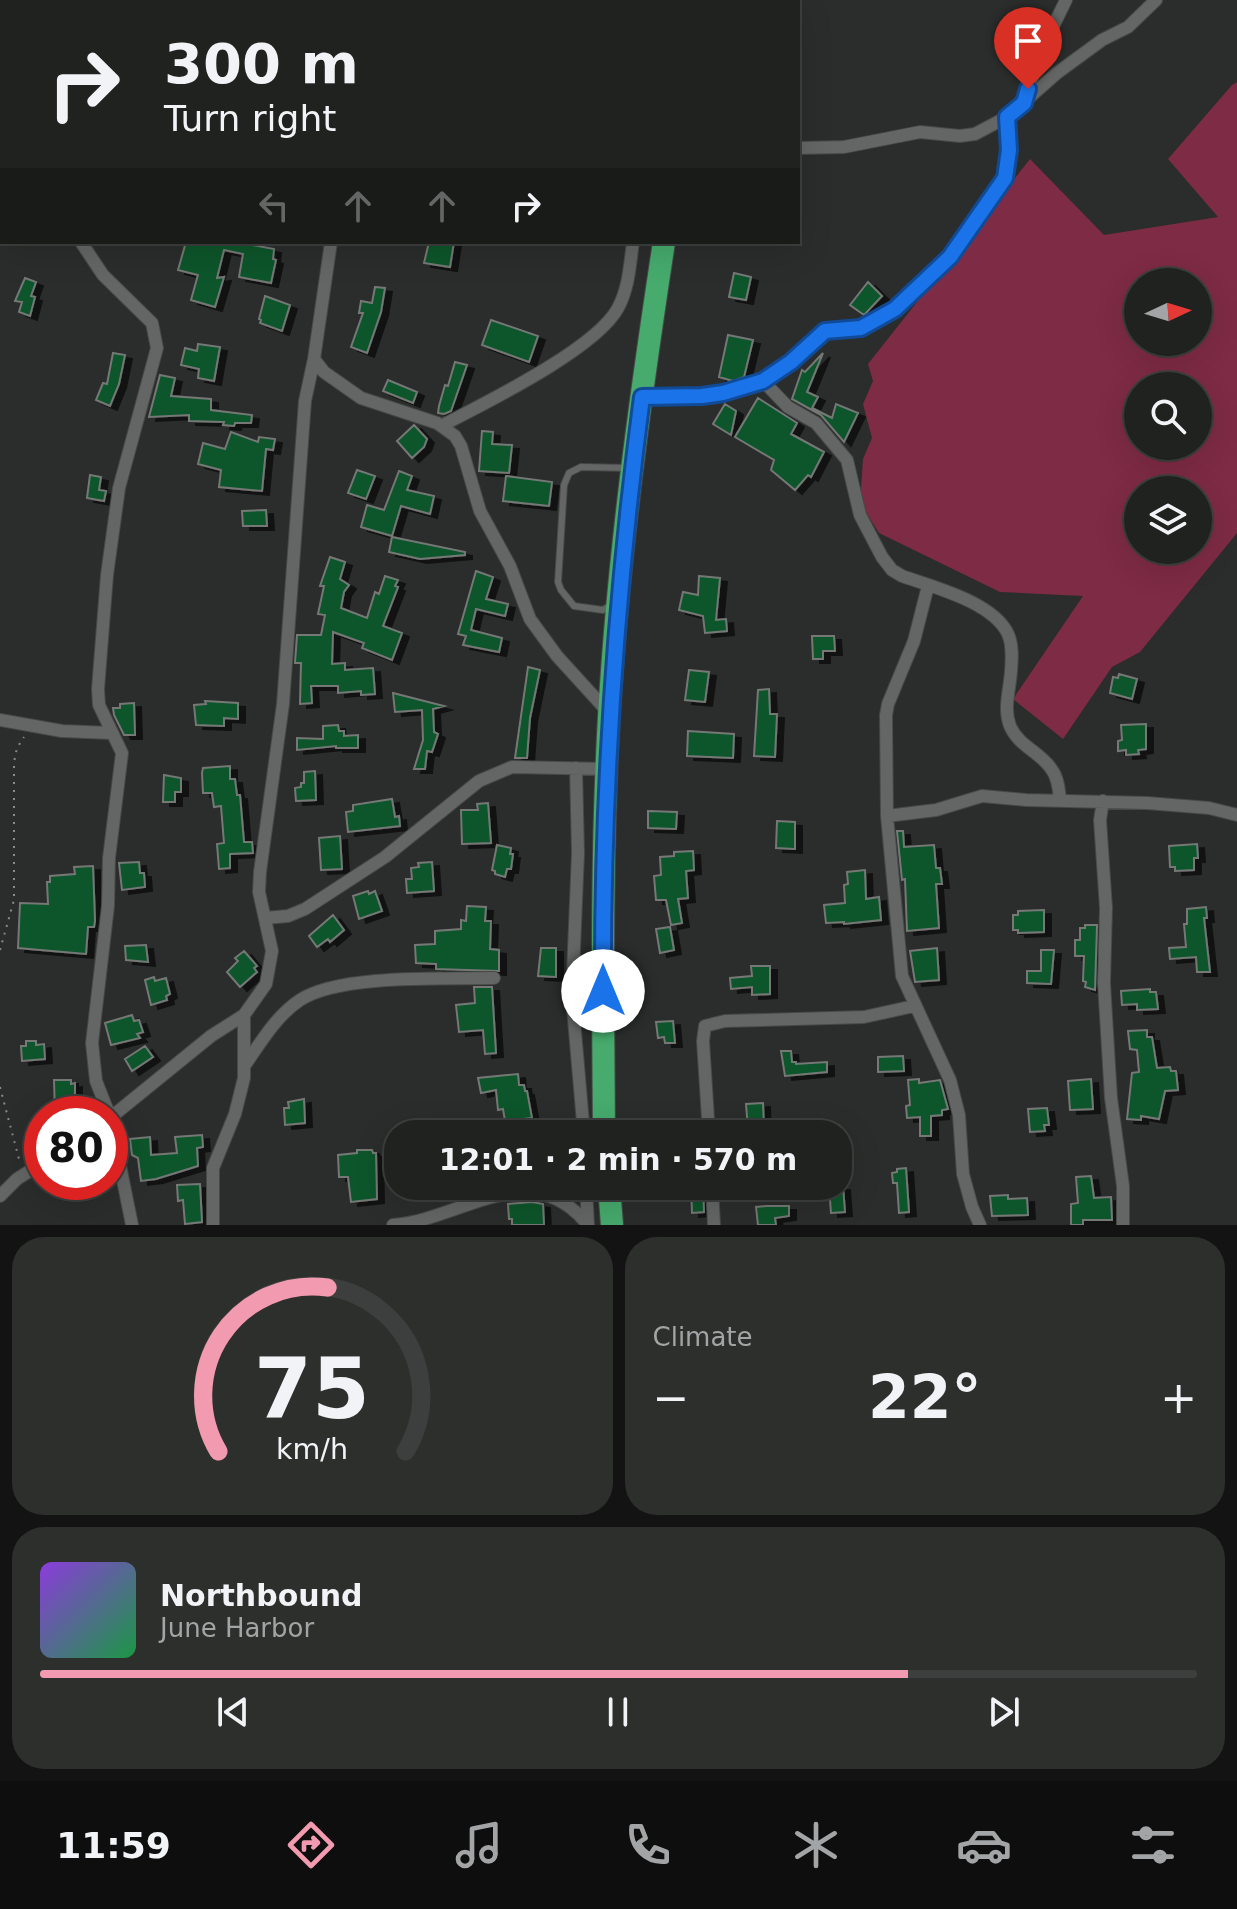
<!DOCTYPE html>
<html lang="en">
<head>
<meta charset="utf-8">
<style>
  :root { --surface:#202220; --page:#2d2f2d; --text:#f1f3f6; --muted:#a2a4a5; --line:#3d3f3e; --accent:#f29aaf }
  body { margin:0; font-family:"DejaVu Sans",sans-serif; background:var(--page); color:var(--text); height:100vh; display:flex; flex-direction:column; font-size:30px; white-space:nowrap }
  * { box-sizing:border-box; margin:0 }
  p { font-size:26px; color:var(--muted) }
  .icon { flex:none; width:44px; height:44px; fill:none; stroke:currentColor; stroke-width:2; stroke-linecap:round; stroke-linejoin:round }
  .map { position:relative; height:1225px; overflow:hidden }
  .drawer { display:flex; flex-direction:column; gap:12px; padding:12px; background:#121312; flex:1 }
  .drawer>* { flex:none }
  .top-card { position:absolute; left:0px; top:0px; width:800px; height:244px; box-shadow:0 8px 32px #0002,0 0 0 2px var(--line); background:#202220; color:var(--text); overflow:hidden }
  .needle { width:52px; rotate:86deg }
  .tools { position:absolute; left:1124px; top:268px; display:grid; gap:16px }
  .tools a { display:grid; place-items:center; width:88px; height:88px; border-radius:50%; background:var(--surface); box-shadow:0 8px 32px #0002,0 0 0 2px var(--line); font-size:40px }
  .speed { position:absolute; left:24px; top:1096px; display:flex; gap:16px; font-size:40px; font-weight:700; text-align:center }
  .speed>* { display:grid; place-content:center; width:104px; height:104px; border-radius:50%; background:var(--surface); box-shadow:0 8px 32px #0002,0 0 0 2px var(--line); line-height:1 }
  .speed .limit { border:12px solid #d22; background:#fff; color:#111 }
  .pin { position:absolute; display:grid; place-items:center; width:68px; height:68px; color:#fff; margin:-82px -34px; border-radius:50% 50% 50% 0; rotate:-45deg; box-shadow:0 0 8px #0007 }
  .pin .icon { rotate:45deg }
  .me { position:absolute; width:88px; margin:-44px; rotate:0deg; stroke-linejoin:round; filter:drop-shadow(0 0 6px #0008) }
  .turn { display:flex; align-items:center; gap:28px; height:168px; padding:0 32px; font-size:36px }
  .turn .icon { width:104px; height:104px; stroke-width:2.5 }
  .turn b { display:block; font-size:56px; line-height:68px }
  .lanes { display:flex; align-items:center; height:76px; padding:0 32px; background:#0003; justify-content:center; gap:40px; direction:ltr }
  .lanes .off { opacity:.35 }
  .big { font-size:60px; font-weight:700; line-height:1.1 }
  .drawer .card { flex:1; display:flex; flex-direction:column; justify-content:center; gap:12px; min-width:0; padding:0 28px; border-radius:32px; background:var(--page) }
  .drawer .dial { align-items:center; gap:0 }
  .dial svg { height:208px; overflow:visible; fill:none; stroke:var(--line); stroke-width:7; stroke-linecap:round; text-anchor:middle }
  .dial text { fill:var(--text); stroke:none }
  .song { display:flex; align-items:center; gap:24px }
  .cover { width:96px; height:96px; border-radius:12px; background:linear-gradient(135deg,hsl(270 70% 55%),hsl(140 70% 35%)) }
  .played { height:8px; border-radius:4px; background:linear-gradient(90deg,var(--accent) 75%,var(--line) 75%) }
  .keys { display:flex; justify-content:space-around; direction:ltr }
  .heat { display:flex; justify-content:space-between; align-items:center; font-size:44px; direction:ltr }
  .drawer .tiles { flex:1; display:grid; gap:12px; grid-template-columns:1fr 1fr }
  .card:last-child { grid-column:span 2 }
  .trip { position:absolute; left:384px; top:1120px; width:468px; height:80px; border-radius:32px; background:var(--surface); box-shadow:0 8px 32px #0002,0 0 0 2px var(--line); font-weight:700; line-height:80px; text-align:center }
  .tab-bar { display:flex; height:128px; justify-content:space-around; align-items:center; background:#0d0e0d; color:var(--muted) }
  .tab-bar .icon { width:56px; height:56px }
  .tab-bar .selected { color:var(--accent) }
  .tab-bar b { font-size:36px; color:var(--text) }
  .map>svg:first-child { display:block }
</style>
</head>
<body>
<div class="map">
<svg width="1237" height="1225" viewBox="0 0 1237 1225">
  <defs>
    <filter id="shadow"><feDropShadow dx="7" dy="4" stdDeviation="0" flood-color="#0009"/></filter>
  </defs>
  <rect width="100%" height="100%" fill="#2a2d2b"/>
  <path fill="#7e2b45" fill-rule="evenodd" d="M1237 82V533L1140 652 1112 667 1063 739 1013 699 1083 596 1000 592 879 533 860 503 863 459 872 438 863 404 873 381 868 364 1030 159 1104 235 1218 217 1168 159 1232 85ZM1138 282H1198V342H1138ZM1138 386H1198V446H1138ZM1138 490H1198V550H1138Z"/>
  <path fill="#09542c" stroke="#747875" stroke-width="2" filter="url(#shadow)" d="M186 242H236L274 249 273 259 276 260 271 283 239 277 243 254 224 250 217 278 224 277 215 307 191 300 198 275 178 270Z
    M429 242H454L450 267 424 263Z
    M734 273 751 277 746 300 729 297Z
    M25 278 36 282 31 296 35 297 30 316 19 312 22 302 15 301Z
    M868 282 882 296 864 315 850 305Z
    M375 287 385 288 381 312 367 353 351 347 363 313H359L361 301 372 303Z
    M265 296 290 305 282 331 260 323 261 320 259 319Z
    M491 320 538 336 529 362 482 345Z
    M728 335 753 340 744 377 733 381 719 377Z
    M198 344 220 347 214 381 198 378 199 369 181 365 185 348 197 351Z
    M113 353 125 355 119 384 110 406 96 400 103 383 107 384Z
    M823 353 807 392 818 397 812 408 832 418 836 404 858 413 844 442 821 415 792 399 802 370 805 372Z
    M455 362 467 365 451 411 444 414 438 413 439 406 445 385 448 386Z
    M160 375 175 378 171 396 211 399V410L252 415 251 423H235L234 426 223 425 224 422 189 421V415L149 417Z
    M388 380 417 392 413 403 383 391Z
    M758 398 797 423 791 434 824 452 811 477 808 475 795 490 771 470 774 460 735 437Z
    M725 404 736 411 731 435 713 424Z
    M414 425 427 439 424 447 412 458 397 441Z
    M482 431 493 432 492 444 512 445 509 473 479 471Z
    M231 432 258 442 259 437 275 439 273 450 266 449 262 491 219 487 221 470 198 464 203 443 225 449Z
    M357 470 375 476 366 499 348 493Z
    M399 471 412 476 407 490 434 496 430 514 401 506 392 536 361 527 367 505 384 510Z
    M90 475 101 477 99 490 106 491 104 501 87 498Z
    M506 476 552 482 549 506 503 501Z
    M266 510 267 526H243L242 511Z
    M392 537 465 552V555L420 559 389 552Z
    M330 557 345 562 340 579 349 585 344 592 341 608 367 618 375 592 379 594 385 576 398 580 395 586 398 587 383 626 402 633 392 660 362 648 364 643 333 632 332 664 345 663V670L373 668 375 694 361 695V691L338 693V686H311L312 703 300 704 301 663H295L297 635H321L325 615 318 614 324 586H320Z
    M476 571 493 577 486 599 508 604 505 616 476 609 471 630 502 638 499 652 463 645 466 636 458 634Z
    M699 576 720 578 716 620 726 619 727 631 705 633 703 616 679 610 683 592 698 595Z
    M812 636H834L835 651H823V659H813Z
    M528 667 540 670 530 718 527 758H515Z
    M689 670 709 672 705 702 685 700Z
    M1119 674 1137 679 1132 699 1110 693 1113 677 1118 678Z
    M769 689 770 714H777L775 757 754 756 758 690Z
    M393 693 444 706 433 709 434 732 438 734 432 752 427 751 425 769H414L423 740 422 710 395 712Z
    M205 701 238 703V719L224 718V726L196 725 194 705 206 704Z
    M134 703 135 735H124L114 715 113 708H120V704Z
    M1146 724V749L1138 750 1139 754 1126 755V750L1118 751V741L1122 740 1121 725Z
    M338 725 339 731H344V736L358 735V748H336V746L297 750V738L323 739V726Z
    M688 731 734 734 733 758 687 756Z
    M230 766V779H235L237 795H240L244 842H252L253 853 230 854V868L219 869 217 844 224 843 221 806 214 807 212 793H203L202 773 203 768Z
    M315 771 316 800 296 801 295 788 301 787V783H304V772Z
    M164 775 181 778V792H175V802H163Z
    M392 799 395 817 399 816 400 826 348 832 346 812 353 811V805Z
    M488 803 491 843 462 844 461 810H478L477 804Z
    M648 811 677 812 676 829 648 828Z
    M777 821 795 822V849L776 848Z
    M897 831H903L904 847 934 845 936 868H940L942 884H936L939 928 907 931 905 879 902 880Z
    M340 836 342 869 321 870 319 838Z
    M1197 844 1198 858H1194V870L1175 871V867H1170L1169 846Z
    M497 845 511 848 510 854H513L511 869H507L505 877 495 874V871L492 870Z
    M693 851 694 870 686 871 688 898 678 899 682 923 671 925 666 900H656L654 876 661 875 660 857 674 856V852Z
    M139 862 140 873H144L145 887 122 890 119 863Z
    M432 862 434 891 407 893 406 879H412L411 868 419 867 418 863Z
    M93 866 95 921 94 927H88L86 954 18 948 20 903 48 904 47 882H50V876L75 874 74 867Z
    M865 870 866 899 879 897 881 920 844 924V922L826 923 824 905 845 903 844 885 848 884 847 872Z
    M368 891 369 894 375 891 382 911 359 919 353 896Z
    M467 906 486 907 485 921H491L490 949 499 950V971L436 969V964L416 963 415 945 435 944V931L461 929V920L466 921Z
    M1206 907 1207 918H1204L1210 972H1197L1196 957 1170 959 1169 948 1186 947 1184 924H1187V909Z
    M1044 910V932L1018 933V930H1013V915H1018V911Z
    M333 915 344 930 330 942 328 939 317 947 309 936Z
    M1085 925H1097L1095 990 1085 987 1086 982 1083 981 1084 956H1075V940H1080V928H1085Z
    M670 927 674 950 660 953 656 929Z
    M146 945 148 962 126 960 125 946Z
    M541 948H556V977L538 976Z
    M937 948 939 980 915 982 910 951Z
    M1041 950H1054L1051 984 1027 983V971H1041Z
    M244 951 257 966 254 968 257 972 240 987 227 972 238 961 235 958Z
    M751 966H770V994L752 995V987L731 989 730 978 752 976Z
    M154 977 155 981 166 978 170 994 166 996 167 1000 151 1005 145 980Z
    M474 987H492L496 1053 485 1054 483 1030 459 1032 456 1005 475 1003Z
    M1150 989V992H1156L1158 1009 1137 1010V1004L1122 1005 1121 991Z
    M132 1015 134 1021 139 1020 143 1032 137 1034 140 1038 111 1045 105 1023Z
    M673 1021 675 1043H665L664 1037 658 1038 656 1022Z
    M1147 1030V1037H1152L1157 1068 1170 1067 1171 1071H1176L1178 1090 1165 1091 1159 1119 1141 1116V1120L1127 1119 1132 1073 1139 1072 1137 1050 1130 1049 1128 1031Z
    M26 1041H36V1045L44 1044 45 1059 22 1061 21 1046H26Z
    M145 1046 153 1057 132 1071 125 1059Z
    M781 1051H791L792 1062H796V1064L827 1062V1072L785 1076Z
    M903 1056 904 1071 878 1072V1057Z
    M518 1074 519 1085H524L525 1091H527L532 1118 505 1121 503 1109 498 1110 496 1090 481 1093 478 1078Z
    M919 1079V1083L940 1080 948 1109 942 1110V1115L931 1116V1136H920V1117L907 1118 906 1106 910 1105 908 1080Z
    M1091 1079 1093 1109 1070 1110 1068 1081Z
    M54 1080H71V1084L75 1083V1101L78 1100 83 1114H55Z
    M304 1099 305 1123 285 1125 284 1108H289L288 1102Z
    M763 1103 764 1128 748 1129 746 1104Z
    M1047 1108 1049 1125H1044L1045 1131 1030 1132 1028 1109Z
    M202 1135 203 1147 197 1148 198 1166 156 1179 141 1181 138 1158 132 1155 130 1139 150 1137 151 1155 177 1153 175 1137Z
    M357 1150H372L373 1153H376L377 1199 351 1202 348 1177H339L338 1155 357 1153Z
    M906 1168 909 1212 899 1213 897 1183H893L892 1173 897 1172V1169Z
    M1091 1176 1094 1198 1111 1197 1112 1220H1083V1225H1071V1204L1078 1203 1076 1177Z
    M200 1184 202 1222 185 1224 183 1200 178 1201 177 1185Z
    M691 1186H703L704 1212 692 1213Z
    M829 1186H843L845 1212 831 1213Z
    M1008 1195V1199L1027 1198 1028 1215 992 1216 990 1196Z
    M532 1202 543 1204 544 1225H512V1219H509L508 1204Z
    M767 1206H789V1216L775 1218 776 1225H758L756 1207Z"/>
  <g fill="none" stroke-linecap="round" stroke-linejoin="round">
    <g stroke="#464946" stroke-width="8">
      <path id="lane" d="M613 604 603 610 574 606 561 590 558 582 564 485 569 473 581 467 629 468"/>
    </g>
    <g stroke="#464946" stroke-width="14">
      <path id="street" d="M67 2 68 0
        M351 2V0
        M676 2V0
        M0 98 2 101
        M1024 100 1041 51 1066 0
        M798 148 844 147 920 132 960 136 975 134 1007 117 1057 73 1102 40 1128 27 1156 0
        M81 242 103 275 152 323 157 348 119 488 107 575 98 689 99 705 122 753 109 858 108 906 92 1043 96 1081 109 1114
        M314 359 324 372 361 398 437 423 455 436 461 446 480 511 510 566 530 619 557 656 608 712
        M763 381 788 407 816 423 847 460 860 515 882 557 892 570 902 576C933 587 993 602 1008 634 1013 645 1012 659 1011 671 1010 689 1003 708 1010 726 1019 747 1041 752 1052 770 1058 778 1059 790 1060 799
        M642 397C694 398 744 396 787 365 801 355 810 340 825 331L861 328 886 316 912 295 950 257 1005 178 1009 150 1007 117
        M441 426C485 403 596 349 618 308 629 288 630 263 633 242
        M928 586 914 641 888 704 886 715 887 816 902 976 950 1080 959 1115 963 1174 972 1207 980 1225
        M0 720 62 731 111 733
        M576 768 578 853 572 997 584 1134
        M1103 801 1100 820 1106 908 1104 983 1111 1098 1123 1186V1225
        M887 816 936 810 982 796 1026 800 1147 803 1209 808 1237 815
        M265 918 288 916 305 909 385 857 479 781 512 767 607 769
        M245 1065C261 1042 276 1016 300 1000 339 974 445 979 494 978
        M110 1116 132 1225
        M110 1118 211 1036 244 1015 266 984 272 951 259 892 260 872 283 704 305 401 314 359 331 242
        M709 1134 703 1041 705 1026 725 1021 864 1017 914 1006
        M586 1186 588 1225
        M712 1186 714 1225
        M0 1196 17 1179 42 1163
        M213 1225V1168L235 1114 244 1078V1015
        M393 1225C461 1220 531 1154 588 1225"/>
    </g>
    <g stroke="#464946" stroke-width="24">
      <path id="highway" d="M704 2V0
        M604 1134C603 995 601 856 609 717 618 558 640 399 664 242
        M609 1186 612 1225"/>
    </g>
    <path stroke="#898b89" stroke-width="2" stroke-dasharray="2 6" stroke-linecap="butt" d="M0 950 14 900V762L17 748 24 737
      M0 1087 20 1163"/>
    <use href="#lane" stroke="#636664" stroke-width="6"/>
    <use href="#street" stroke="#636664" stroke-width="12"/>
    <use href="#highway" stroke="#46ab6d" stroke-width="22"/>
  </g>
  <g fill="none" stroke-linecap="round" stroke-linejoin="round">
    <g stroke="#114b97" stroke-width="20">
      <path id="route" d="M603 991C602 792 616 594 642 397L702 396 723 393 763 381 791 362 825 331 861 328 895 309 950 257 1005 178 1009 150 1007 117 1024 103 1028 89"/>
    </g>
    <use href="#route" stroke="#1a73e8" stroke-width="14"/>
  </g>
</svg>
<div class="tools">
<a><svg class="needle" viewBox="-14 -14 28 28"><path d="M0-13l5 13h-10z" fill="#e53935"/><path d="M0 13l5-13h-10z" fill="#a2a4a5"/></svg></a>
<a><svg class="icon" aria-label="search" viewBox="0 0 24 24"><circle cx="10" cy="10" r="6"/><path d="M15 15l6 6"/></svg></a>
<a><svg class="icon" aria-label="layers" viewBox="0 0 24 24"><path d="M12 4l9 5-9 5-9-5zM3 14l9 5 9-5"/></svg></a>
</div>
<div class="speed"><div class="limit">80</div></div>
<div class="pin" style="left:1028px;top:89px;background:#d93025"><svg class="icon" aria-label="arrive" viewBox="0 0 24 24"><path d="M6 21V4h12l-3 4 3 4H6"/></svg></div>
<svg class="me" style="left:603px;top:991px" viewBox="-20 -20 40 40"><circle r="19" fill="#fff"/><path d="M0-13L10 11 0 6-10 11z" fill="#1a73e8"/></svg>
<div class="trip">12:01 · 2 min · 570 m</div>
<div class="top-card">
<div class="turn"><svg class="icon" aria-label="right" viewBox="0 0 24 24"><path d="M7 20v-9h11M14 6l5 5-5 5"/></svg><div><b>300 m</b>Turn right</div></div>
<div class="lanes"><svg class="icon off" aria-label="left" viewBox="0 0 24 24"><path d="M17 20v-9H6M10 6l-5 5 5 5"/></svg><svg class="icon off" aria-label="ahead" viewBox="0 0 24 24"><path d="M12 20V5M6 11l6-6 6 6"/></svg><svg class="icon off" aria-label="ahead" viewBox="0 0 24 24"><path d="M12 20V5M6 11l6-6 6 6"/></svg><svg class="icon" aria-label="right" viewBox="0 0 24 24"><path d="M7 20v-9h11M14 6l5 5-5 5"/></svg></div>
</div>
</div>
<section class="drawer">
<div class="tiles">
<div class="card dial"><svg viewBox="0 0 100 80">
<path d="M14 69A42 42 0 1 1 86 69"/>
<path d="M14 69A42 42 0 0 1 56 6" stroke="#f29aaf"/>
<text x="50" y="56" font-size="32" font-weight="700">75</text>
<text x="50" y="72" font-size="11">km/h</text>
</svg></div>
<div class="card"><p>Climate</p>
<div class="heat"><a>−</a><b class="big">22°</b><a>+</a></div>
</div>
<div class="card">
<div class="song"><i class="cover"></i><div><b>Northbound</b><p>June Harbor</p></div></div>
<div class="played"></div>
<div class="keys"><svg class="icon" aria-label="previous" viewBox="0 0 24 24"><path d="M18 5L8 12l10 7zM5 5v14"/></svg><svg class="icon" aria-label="pause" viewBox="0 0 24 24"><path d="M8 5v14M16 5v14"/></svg><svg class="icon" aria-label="next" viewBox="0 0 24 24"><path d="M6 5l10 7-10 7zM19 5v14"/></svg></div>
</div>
</div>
</section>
<nav class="tab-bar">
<b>11:59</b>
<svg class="icon selected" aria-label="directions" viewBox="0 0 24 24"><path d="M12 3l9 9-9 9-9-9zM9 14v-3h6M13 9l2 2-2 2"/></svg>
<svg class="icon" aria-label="music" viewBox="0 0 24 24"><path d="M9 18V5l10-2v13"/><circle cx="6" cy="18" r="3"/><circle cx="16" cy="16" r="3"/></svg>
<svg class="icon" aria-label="phone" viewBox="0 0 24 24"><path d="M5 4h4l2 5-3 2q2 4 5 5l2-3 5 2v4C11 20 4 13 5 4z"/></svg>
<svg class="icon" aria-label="climate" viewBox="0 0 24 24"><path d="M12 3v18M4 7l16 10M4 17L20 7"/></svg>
<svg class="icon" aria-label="car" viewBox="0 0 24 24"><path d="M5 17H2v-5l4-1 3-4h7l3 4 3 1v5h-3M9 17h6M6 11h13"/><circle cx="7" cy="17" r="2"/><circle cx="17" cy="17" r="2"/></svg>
<svg class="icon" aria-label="filters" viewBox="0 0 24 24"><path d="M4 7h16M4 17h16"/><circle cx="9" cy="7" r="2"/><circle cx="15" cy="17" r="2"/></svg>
</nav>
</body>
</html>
